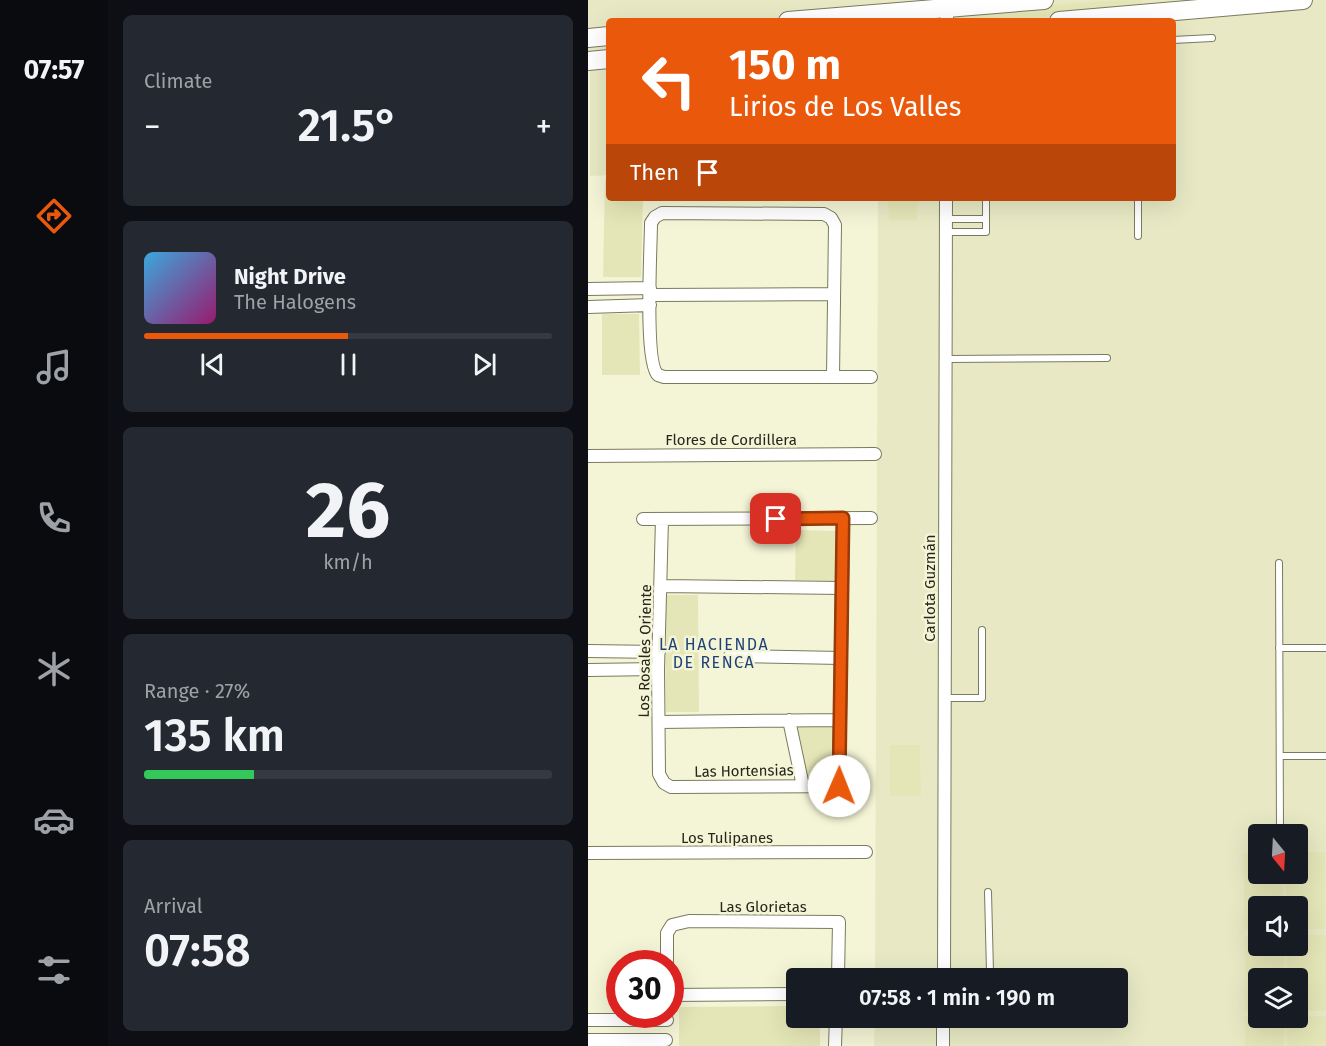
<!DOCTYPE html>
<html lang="en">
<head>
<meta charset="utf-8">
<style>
  :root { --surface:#171b24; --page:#242831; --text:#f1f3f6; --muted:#9ea1a6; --line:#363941; --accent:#ea580c }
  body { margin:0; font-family:"Fira Sans",sans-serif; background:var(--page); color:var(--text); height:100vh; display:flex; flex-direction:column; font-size:22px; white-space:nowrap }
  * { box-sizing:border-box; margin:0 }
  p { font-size:20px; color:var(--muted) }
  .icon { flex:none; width:33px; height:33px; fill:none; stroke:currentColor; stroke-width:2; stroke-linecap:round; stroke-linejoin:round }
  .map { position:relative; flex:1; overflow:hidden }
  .details { display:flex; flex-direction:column; gap:15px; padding:15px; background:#0d0f14; width:480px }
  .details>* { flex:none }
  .banner { position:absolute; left:18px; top:18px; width:570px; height:183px; border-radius:6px; box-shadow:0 6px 24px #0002; background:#ea580c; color:#fff; overflow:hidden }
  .needle { width:39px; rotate:162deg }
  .fabs { position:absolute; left:660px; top:824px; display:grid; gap:12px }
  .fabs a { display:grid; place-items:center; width:60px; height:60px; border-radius:6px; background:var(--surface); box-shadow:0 6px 24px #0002; font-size:30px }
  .speed { position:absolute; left:18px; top:950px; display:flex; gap:12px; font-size:30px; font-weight:700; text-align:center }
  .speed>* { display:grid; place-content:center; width:78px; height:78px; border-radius:50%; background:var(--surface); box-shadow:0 6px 24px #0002; line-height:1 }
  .speed .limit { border:9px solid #d22; background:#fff; color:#111 }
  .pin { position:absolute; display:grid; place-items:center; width:51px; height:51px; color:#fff; margin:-26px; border-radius:12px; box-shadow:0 3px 9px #0006 }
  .me { position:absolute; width:66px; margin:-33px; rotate:1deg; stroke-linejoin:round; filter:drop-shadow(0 0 4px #0008) }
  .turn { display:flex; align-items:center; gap:21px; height:126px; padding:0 24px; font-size:27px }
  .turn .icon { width:78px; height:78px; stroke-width:2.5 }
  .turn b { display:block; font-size:42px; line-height:51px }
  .then { display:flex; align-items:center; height:57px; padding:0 24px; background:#0003; gap:12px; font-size:22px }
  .big { font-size:45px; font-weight:600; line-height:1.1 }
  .details .widget { flex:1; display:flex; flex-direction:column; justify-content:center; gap:9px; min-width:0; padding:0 21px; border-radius:9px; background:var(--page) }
  .details .dial { align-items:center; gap:0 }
  .dial b { font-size:78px; line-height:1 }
  .song { display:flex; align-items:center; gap:18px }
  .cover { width:72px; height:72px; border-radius:9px; background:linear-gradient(135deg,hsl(200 70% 55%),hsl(320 70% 35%)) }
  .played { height:6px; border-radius:3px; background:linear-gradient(90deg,var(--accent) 50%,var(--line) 50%) }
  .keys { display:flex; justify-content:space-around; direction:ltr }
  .heat { display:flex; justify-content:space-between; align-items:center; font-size:33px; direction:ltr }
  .charge { height:9px; border-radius:4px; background:linear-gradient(90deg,#34c759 27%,var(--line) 0) }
  .trip { position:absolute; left:198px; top:968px; width:342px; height:60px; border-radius:6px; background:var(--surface); box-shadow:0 6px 24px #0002; font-weight:600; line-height:60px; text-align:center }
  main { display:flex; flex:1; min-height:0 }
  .dock { display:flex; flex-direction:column; width:108px; justify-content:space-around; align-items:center; background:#090b0e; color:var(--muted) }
  .dock .icon { width:42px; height:42px }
  .dock .selected { color:var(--accent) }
  .dock b { font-size:27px; color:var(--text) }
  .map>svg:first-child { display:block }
</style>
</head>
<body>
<main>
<nav class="dock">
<b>07:57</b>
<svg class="icon selected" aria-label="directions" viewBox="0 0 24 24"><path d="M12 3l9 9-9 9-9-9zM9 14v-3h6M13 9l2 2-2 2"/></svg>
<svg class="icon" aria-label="music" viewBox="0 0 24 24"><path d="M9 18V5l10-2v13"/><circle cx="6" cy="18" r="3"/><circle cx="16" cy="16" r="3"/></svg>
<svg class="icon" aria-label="phone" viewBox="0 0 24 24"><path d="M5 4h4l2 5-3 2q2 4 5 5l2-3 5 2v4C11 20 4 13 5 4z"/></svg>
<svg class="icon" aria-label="climate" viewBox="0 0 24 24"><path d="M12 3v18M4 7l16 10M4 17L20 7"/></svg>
<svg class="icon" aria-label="car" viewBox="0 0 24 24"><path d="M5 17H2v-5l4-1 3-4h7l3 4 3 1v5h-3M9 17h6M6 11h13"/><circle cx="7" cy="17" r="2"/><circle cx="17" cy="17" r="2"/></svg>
<svg class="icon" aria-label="filters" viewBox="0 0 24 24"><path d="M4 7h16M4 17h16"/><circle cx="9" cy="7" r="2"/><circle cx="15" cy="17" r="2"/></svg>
</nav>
<section class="details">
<div class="widget"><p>Climate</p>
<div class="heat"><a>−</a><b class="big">21.5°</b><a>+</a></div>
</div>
<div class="widget">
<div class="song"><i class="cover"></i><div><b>Night Drive</b><p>The Halogens</p></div></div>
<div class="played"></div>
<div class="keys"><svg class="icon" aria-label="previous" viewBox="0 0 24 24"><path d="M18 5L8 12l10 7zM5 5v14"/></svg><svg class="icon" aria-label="pause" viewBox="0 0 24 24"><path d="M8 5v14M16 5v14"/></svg><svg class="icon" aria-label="next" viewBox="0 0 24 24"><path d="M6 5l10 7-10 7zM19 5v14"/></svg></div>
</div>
<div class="widget dial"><b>26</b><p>km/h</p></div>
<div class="widget"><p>Range · 27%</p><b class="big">135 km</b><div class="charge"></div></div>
<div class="widget"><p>Arrival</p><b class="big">07:58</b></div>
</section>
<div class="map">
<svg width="738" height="1046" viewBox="0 0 738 1046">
  <rect width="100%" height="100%" fill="#f4f5d6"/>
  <path fill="#e8e9c4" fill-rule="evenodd" d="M0 0H738V1046H286L287 1017H530V978H287L290 198H585V21H21V60L0 62ZM670 834H710V873H670ZM670 906H710V945H670ZM670 978H710V1017H670Z
    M21 64V175L2 176V66Z"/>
  <path fill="#e5e6b7" d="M527 0H553L554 9 415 21H380L383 12Z
    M17 180H21V198H55L53 277H15Z
    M300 198H329V220H301Z
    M14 314H51L52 375H14Z
    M208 530 248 531 247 581 207 580Z
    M77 595H110L111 712H78Z
    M247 725 246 780H218L207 726Z
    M302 745H332L333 796H302Z
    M710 852H737V929H710V906H698V873H710Z
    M656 853H670V873H695V906H670V929H656Z
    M710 935H738V1011H710V978H699V945H710Z
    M657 936H670V945H696V978H670V1012H657Z
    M208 1006V1017H232V1046H91V1007Z
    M657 1016 696 1017V1046H657Z
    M738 1016V1046H699V1017Z"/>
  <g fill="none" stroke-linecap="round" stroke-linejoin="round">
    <g stroke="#7a7a5f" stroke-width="8">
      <path id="lane" d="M585 40 624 38
        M358 219H398
        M358 232H398V198
        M550 236V198
        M358 359 519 358
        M691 563 692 834
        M691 648H738
        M357 698H394V630
        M692 756H738
        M356 973 402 972 400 892"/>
    </g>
    <g stroke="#7a7a5f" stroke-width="14">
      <path id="street" d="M359 21V1
        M0 289 62 288
        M62 295 246 294
        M0 307 62 305
        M245 377 247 225 243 218 236 214 74 213 67 217 63 223C63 247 56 363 70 375L76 377H283
        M0 456 287 454
        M55 519 283 518
        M74 519 70 669 71 774 76 783 83 787 274 786
        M73 586 254 588
        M0 651 71 652
        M142 656 253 658
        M0 670 70 669
        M201 720 215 786
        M71 722 252 720
        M251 786 255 518
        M0 853 278 852
        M79 963V933L84 925 101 921 251 922 250 978
        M356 978 358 198
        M82 995 208 994
        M355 1017V1046
        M0 1020H79
        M0 1040H78
        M247 1046 248 1017"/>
    </g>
    <g stroke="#7a7a5f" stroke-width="20">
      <path id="secondary" d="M200 21 456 0
        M471 21 715 0
        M0 38 21 36
        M0 61 21 59"/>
    </g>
    <use href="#lane" stroke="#fff" stroke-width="6"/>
    <use href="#street" stroke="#fff" stroke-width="12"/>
    <use href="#secondary" stroke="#fff" stroke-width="18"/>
  </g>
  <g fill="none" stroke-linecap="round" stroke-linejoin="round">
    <g stroke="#983908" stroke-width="15">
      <path id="route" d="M188 519 255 518 251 786"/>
    </g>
    <use href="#route" stroke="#ea580c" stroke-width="10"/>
  </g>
  <g text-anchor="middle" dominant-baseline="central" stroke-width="5" stroke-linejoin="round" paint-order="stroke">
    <g font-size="15" fill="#26261b" stroke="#f4f5d6">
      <text x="143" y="440">Flores de Cordillera</text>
      <text transform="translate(342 588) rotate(-90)">Carlota Guzmán</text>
      <text transform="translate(57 651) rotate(-89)">Los Rosales Oriente</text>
      <text transform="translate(156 771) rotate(-1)">Las Hortensias</text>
      <text x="139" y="838">Los Tulipanes</text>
      <text x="175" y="907">Las Glorietas</text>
    </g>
    <g font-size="16" letter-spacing="1.5" fill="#1e4278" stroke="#f4f5d6">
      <text x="126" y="644">LA HACIENDA<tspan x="126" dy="18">DE RENCA</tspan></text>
    </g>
  </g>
</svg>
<div class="fabs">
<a><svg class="needle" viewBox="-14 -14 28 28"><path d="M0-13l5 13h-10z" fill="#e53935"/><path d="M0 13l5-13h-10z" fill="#9ea1a6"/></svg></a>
<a><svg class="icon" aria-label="sound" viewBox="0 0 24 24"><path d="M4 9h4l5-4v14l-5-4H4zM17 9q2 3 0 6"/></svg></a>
<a><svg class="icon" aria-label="layers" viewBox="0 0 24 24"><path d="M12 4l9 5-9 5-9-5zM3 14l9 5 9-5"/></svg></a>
</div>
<div class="speed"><div class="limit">30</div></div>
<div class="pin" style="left:188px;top:519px;background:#d93025"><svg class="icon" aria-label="arrive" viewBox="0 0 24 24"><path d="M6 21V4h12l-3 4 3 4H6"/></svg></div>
<svg class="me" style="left:251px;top:786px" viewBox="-20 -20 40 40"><circle r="19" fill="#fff"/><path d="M0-13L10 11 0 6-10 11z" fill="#ea580c"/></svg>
<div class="trip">07:58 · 1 min · 190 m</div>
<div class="banner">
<div class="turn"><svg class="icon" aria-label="left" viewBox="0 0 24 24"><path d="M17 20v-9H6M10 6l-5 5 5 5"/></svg><div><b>150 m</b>Lirios de Los Valles</div></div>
<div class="then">Then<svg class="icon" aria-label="arrive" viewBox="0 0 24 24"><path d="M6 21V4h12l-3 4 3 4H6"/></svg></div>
</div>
</div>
</main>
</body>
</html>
